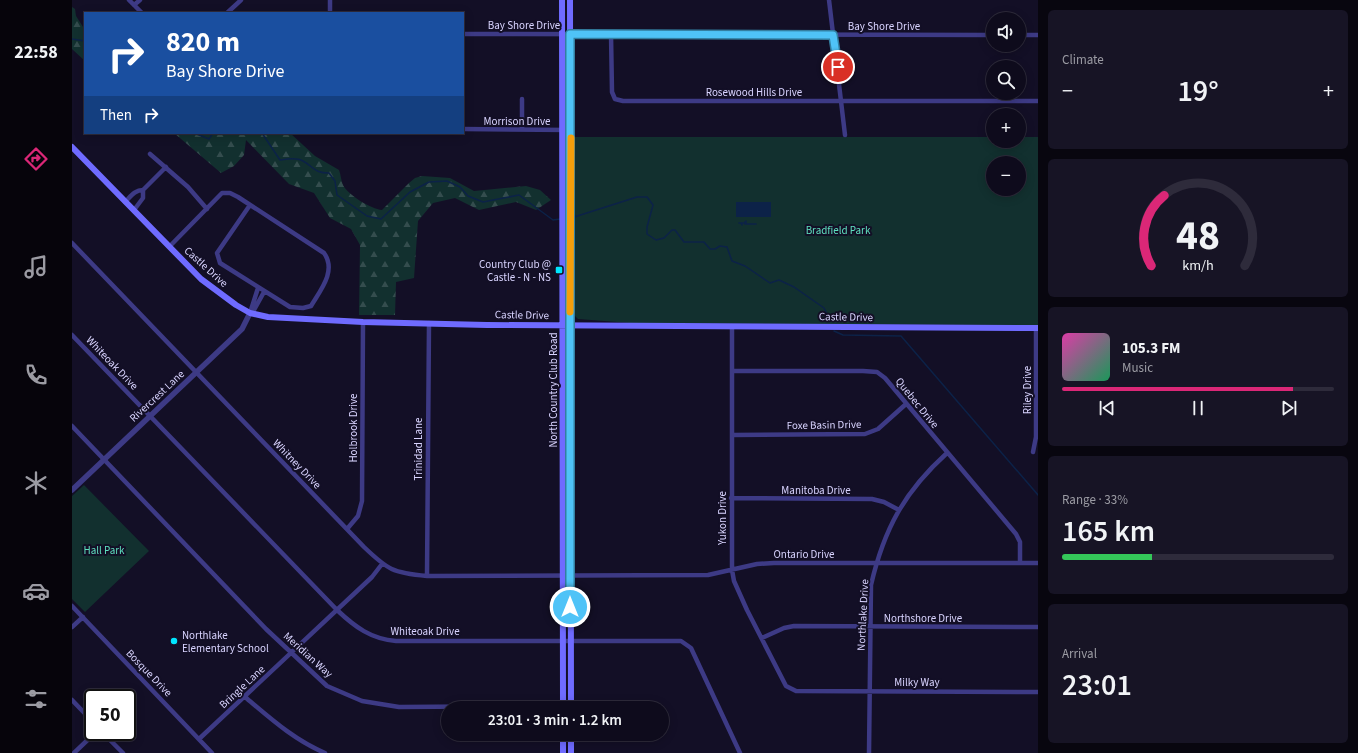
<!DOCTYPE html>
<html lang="en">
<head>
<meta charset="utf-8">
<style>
  :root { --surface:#0e0b1c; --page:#171425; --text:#f1f3f6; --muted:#9b9ba3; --line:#2e2b3b; --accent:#db2777 }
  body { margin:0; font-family:"Source Sans 3",sans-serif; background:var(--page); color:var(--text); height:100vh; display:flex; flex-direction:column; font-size:15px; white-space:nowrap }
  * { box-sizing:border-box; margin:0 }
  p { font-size:13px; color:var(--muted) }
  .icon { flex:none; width:22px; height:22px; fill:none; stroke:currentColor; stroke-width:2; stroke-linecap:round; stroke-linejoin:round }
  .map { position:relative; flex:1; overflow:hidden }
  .side { display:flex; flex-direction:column; gap:10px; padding:10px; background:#08060f; width:320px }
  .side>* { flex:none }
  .top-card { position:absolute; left:12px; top:12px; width:380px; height:122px; border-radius:0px; box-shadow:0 2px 10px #0003,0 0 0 1px var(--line); background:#1a4fa0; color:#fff; overflow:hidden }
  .fabs { position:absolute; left:914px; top:12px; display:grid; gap:8px }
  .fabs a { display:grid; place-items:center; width:40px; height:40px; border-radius:50%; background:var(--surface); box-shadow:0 2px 10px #0003,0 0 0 1px var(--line); font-size:20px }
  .speed { position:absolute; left:12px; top:689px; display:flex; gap:8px; font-size:20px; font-weight:700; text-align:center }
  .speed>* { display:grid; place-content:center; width:52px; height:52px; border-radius:50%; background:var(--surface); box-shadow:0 2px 10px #0003,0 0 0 1px var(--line); line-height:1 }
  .speed .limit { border:2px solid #111; border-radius:6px; background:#fff; color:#111 }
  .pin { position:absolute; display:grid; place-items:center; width:34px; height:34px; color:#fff; margin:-17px; border:2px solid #fff; border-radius:50%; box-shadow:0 1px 4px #0007 }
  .me { position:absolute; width:44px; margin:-22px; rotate:0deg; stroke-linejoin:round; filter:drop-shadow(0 0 3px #0008) }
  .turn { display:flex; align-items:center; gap:14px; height:84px; padding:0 16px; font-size:18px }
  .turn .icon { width:52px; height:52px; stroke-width:2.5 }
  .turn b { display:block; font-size:28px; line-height:34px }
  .then { display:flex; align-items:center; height:38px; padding:0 16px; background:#0003; gap:8px; font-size:15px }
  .big { font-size:30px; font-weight:600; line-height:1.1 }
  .side .widget { flex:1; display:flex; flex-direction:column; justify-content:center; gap:6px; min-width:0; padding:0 14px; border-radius:6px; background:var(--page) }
  .side .dial { align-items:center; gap:0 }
  .dial svg { height:104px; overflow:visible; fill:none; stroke:var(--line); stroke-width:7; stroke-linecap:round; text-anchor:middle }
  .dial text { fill:var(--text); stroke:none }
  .song { display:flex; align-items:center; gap:12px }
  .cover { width:48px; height:48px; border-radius:6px; background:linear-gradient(135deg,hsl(320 70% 55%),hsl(150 70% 35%)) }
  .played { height:4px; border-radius:2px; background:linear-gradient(90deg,var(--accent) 85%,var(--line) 85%) }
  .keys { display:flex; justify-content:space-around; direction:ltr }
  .heat { display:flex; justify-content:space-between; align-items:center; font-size:22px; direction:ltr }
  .charge { height:6px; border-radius:3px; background:linear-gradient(90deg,#34c759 33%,var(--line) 0) }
  .trip { position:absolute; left:369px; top:701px; width:228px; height:40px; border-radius:20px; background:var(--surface); box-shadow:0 2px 10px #0003,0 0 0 1px var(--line); font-weight:600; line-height:40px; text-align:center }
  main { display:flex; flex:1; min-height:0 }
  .tabs { display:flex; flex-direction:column; width:72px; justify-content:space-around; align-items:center; background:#06040b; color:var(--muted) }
  .tabs .icon { width:28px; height:28px }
  .tabs .active { color:var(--accent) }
  .tabs b { font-size:18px; color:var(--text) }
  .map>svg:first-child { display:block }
</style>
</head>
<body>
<main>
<nav class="tabs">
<b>22:58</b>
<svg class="icon active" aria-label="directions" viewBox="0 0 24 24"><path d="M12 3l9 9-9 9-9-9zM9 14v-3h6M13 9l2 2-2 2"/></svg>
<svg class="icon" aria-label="music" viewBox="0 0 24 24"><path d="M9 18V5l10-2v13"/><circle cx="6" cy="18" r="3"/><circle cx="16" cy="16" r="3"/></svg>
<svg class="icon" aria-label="phone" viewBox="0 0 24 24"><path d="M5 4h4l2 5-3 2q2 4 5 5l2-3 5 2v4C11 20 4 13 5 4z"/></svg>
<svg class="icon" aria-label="climate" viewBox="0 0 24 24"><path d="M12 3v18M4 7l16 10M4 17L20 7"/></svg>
<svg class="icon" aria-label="car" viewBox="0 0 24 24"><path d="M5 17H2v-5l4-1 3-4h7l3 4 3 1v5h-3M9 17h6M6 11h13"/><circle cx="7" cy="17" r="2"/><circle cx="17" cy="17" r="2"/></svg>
<svg class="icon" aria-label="filters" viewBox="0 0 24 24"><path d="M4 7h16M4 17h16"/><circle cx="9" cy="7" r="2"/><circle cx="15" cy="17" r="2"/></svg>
</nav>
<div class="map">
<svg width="966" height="753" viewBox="0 0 966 753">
  <defs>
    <pattern id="forest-firs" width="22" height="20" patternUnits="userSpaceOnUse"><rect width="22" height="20" fill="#12302f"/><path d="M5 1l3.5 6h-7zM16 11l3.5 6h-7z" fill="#344d4e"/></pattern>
  </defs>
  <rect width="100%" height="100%" fill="#130f26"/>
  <path fill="url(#forest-firs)" d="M0 7 3 9 4 16 13 30V61L0 49Z
    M102 133H218L243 156 267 170C269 175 269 181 271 185 276 195 299 209 310 210L337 183 343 178 350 176 378 178 402 191 454 186 468 190 479 200 464 210 444 202 407 210 383 198 361 203 346 221 342 278 324 282 323 315H287L288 245 279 229 258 218 242 193 217 184 174 140 172 155 162 166 149 173Z"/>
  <path fill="#12302f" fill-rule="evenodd" d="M501 137H921V141H947V137H966V325L558 323 506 319 501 314ZM921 163H947V189H921Z
    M12 485 77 551 13 612 0 599V496Z"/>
  <path fill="#0c2248" d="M664 202H699V217H664Z"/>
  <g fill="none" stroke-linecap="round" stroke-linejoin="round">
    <path stroke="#0c2248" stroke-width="1.5" d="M0 39 13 41
      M122 133 137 139 141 133
      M190 133 208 160C215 159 224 157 231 161 242 167 242 173 257 173L263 181 265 195 295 216 309 219 338 192 357 182 375 181 388 187 396 196 411 202 447 195 481 220 488 219
      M499 218 565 197H575L581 205 575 227V234L584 240 592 238 600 230H603L612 242H632L638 249H643L648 246 655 247 660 261 673 266 698 283 707 280 722 287 752 308 756 316
      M667 223H670V225L669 223
      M669 223H674V221L673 222
      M673 224H684
      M762 331 771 335 829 336 966 495"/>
    <path stroke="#3d3a85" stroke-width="4.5" d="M57 0 70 13
      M757 0 773 135
      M62 5 68 0
      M155 13 169 0
      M258 13V0
      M391 34 921 35
      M539 34 540 92 543 99 551 101H966
      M947 35H966
      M391 129 498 130
      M450 129V99
      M78 154 116 187 135 209
      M53 202C59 196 63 190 71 190
      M62 210 71 198V190L94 167
      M0 243 292 547C316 570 321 573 355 576L636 575 685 564 702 563H966
      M98 246 150 193H158L166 197 252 253C265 271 248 291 239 306L231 308 218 307 148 263 145 253 178 205
      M178 313 186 288
      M178 313 182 310 192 292
      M660 326V570L662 581 675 610 714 686 724 691 966 692
      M0 335 265 610C283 627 299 639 324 641H609L619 648 668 753
      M660 371H791L805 372 813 378 944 534 948 542V563
      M0 426 194 629 255 686 290 701 327 707 499 706
      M660 435 793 434 806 429 834 404
      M961 452 964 437V328
      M659 498 800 499 812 502 827 510
      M275 529 286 516 290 501 291 322
      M355 576 357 323
      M0 606 140 753
      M0 627 11 617
      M690 638 712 628 722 626 966 627
      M173 697C198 718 222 740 253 753
      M0 700 21 722
      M30 732 51 753
      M127 739 300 577 310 564
      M2 753 24 732
      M797 753 799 585C812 529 832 492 875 453"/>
    <path stroke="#3d3a85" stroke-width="5.5" d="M0 490 170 329 178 313"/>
    <path stroke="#6f6bff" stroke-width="6" d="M490 0 491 708
      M498 0 499 708
      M0 147 129 279 164 305 178 313 196 317 291 322 415 325 966 328
      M491 753V734
      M499 753V734"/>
  </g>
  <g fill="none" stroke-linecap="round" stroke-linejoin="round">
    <g stroke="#337fa1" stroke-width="10">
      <path id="route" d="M498 607V34L761 35 766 67"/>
    </g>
    <use href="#route" stroke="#4fc3f7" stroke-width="7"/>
    <path stroke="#f59e0b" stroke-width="7" d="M498 312 499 138"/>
  </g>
  <g fill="#00e5ff" stroke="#130f26" stroke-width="1.5">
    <rect x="483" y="266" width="8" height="8" rx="2"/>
    <circle cx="102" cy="641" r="4"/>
  </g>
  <g text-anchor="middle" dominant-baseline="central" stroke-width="4" stroke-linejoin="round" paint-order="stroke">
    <g font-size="11" fill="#d9d4ff" stroke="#130f26">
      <text x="452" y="25">Bay Shore Drive</text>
      <text x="812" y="26">Bay Shore Drive</text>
      <text x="682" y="92">Rosewood Hills Drive</text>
      <text x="445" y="121">Morrison Drive</text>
      <text transform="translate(134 267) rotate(42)">Castle Drive</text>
      <text transform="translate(450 315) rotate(1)">Castle Drive</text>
      <text transform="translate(774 317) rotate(1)">Castle Drive</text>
      <text transform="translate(40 363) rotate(46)">Whiteoak Drive</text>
      <text transform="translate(481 390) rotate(-90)">North Country Club Road</text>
      <text transform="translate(955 390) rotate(-90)">Riley Drive</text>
      <text transform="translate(85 396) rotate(-43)">Rivercrest Lane</text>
      <text transform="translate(845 403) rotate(51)">Quebec Drive</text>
      <text transform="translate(752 425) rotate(-1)">Foxe Basin Drive</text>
      <text transform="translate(281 428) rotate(-90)">Holbrook Drive</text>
      <text transform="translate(346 449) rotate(-90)">Trinidad Lane</text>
      <text transform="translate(225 464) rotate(46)">Whitney Drive</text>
      <text x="744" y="490">Manitoba Drive</text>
      <text transform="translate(650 518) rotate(-90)">Yukon Drive</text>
      <text x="732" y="554">Ontario Drive</text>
      <text transform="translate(791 615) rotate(-87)">Northlake Drive</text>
      <text x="851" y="618">Northshore Drive</text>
      <text x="353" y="631">Whiteoak Drive</text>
      <text transform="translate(236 655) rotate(42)">Meridian Way</text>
      <text transform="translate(77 673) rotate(46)">Bosque Drive</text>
      <text x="845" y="682">Milky Way</text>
      <text transform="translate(170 687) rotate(-43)">Bringle Lane</text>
    </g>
    <g font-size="11" fill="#5fe0c0" stroke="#130f26">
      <text x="766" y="230">Bradfield Park</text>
      <text x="32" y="550">Hall Park</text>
    </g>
    <g font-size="11" fill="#d9d4ff" stroke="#130f26" text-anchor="end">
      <text x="479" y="264">Country Club @<tspan x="479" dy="13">Castle - N - NS</tspan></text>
      <text x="110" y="635" text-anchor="start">Northlake<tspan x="110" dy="13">Elementary School</tspan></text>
    </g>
  </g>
</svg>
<div class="fabs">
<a><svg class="icon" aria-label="sound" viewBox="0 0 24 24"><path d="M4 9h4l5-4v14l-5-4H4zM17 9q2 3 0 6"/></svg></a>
<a><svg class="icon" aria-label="search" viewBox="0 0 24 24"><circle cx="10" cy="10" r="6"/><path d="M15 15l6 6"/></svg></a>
<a>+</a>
<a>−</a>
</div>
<div class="speed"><div class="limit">50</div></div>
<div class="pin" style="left:766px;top:67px;background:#d93025"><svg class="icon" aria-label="arrive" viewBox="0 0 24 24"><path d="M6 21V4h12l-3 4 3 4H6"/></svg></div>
<svg class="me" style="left:498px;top:607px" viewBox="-20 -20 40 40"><circle r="17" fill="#4fc3f7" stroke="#fff" stroke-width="3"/><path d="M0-11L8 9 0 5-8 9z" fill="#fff"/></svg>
<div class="trip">23:01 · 3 min · 1.2 km</div>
<div class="top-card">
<div class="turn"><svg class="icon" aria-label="right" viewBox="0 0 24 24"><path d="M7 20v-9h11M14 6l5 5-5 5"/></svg><div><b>820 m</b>Bay Shore Drive</div></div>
<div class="then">Then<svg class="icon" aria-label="right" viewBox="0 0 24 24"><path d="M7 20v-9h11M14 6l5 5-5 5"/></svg></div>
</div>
</div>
<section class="side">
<div class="widget"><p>Climate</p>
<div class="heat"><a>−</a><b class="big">19°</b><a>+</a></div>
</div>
<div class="widget dial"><svg viewBox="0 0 100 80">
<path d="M14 69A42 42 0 1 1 86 69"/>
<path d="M14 69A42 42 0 0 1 24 15" stroke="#db2777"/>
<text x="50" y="56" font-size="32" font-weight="700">48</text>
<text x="50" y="72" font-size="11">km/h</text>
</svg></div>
<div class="widget">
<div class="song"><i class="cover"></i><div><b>105.3 FM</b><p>Music</p></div></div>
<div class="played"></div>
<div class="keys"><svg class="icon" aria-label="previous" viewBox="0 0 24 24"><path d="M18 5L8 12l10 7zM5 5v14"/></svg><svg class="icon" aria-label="pause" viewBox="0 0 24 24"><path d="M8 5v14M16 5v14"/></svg><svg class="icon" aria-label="next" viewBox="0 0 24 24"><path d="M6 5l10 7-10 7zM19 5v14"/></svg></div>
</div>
<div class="widget"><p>Range · 33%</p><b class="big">165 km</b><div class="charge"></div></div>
<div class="widget"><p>Arrival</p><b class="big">23:01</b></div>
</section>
</main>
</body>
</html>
